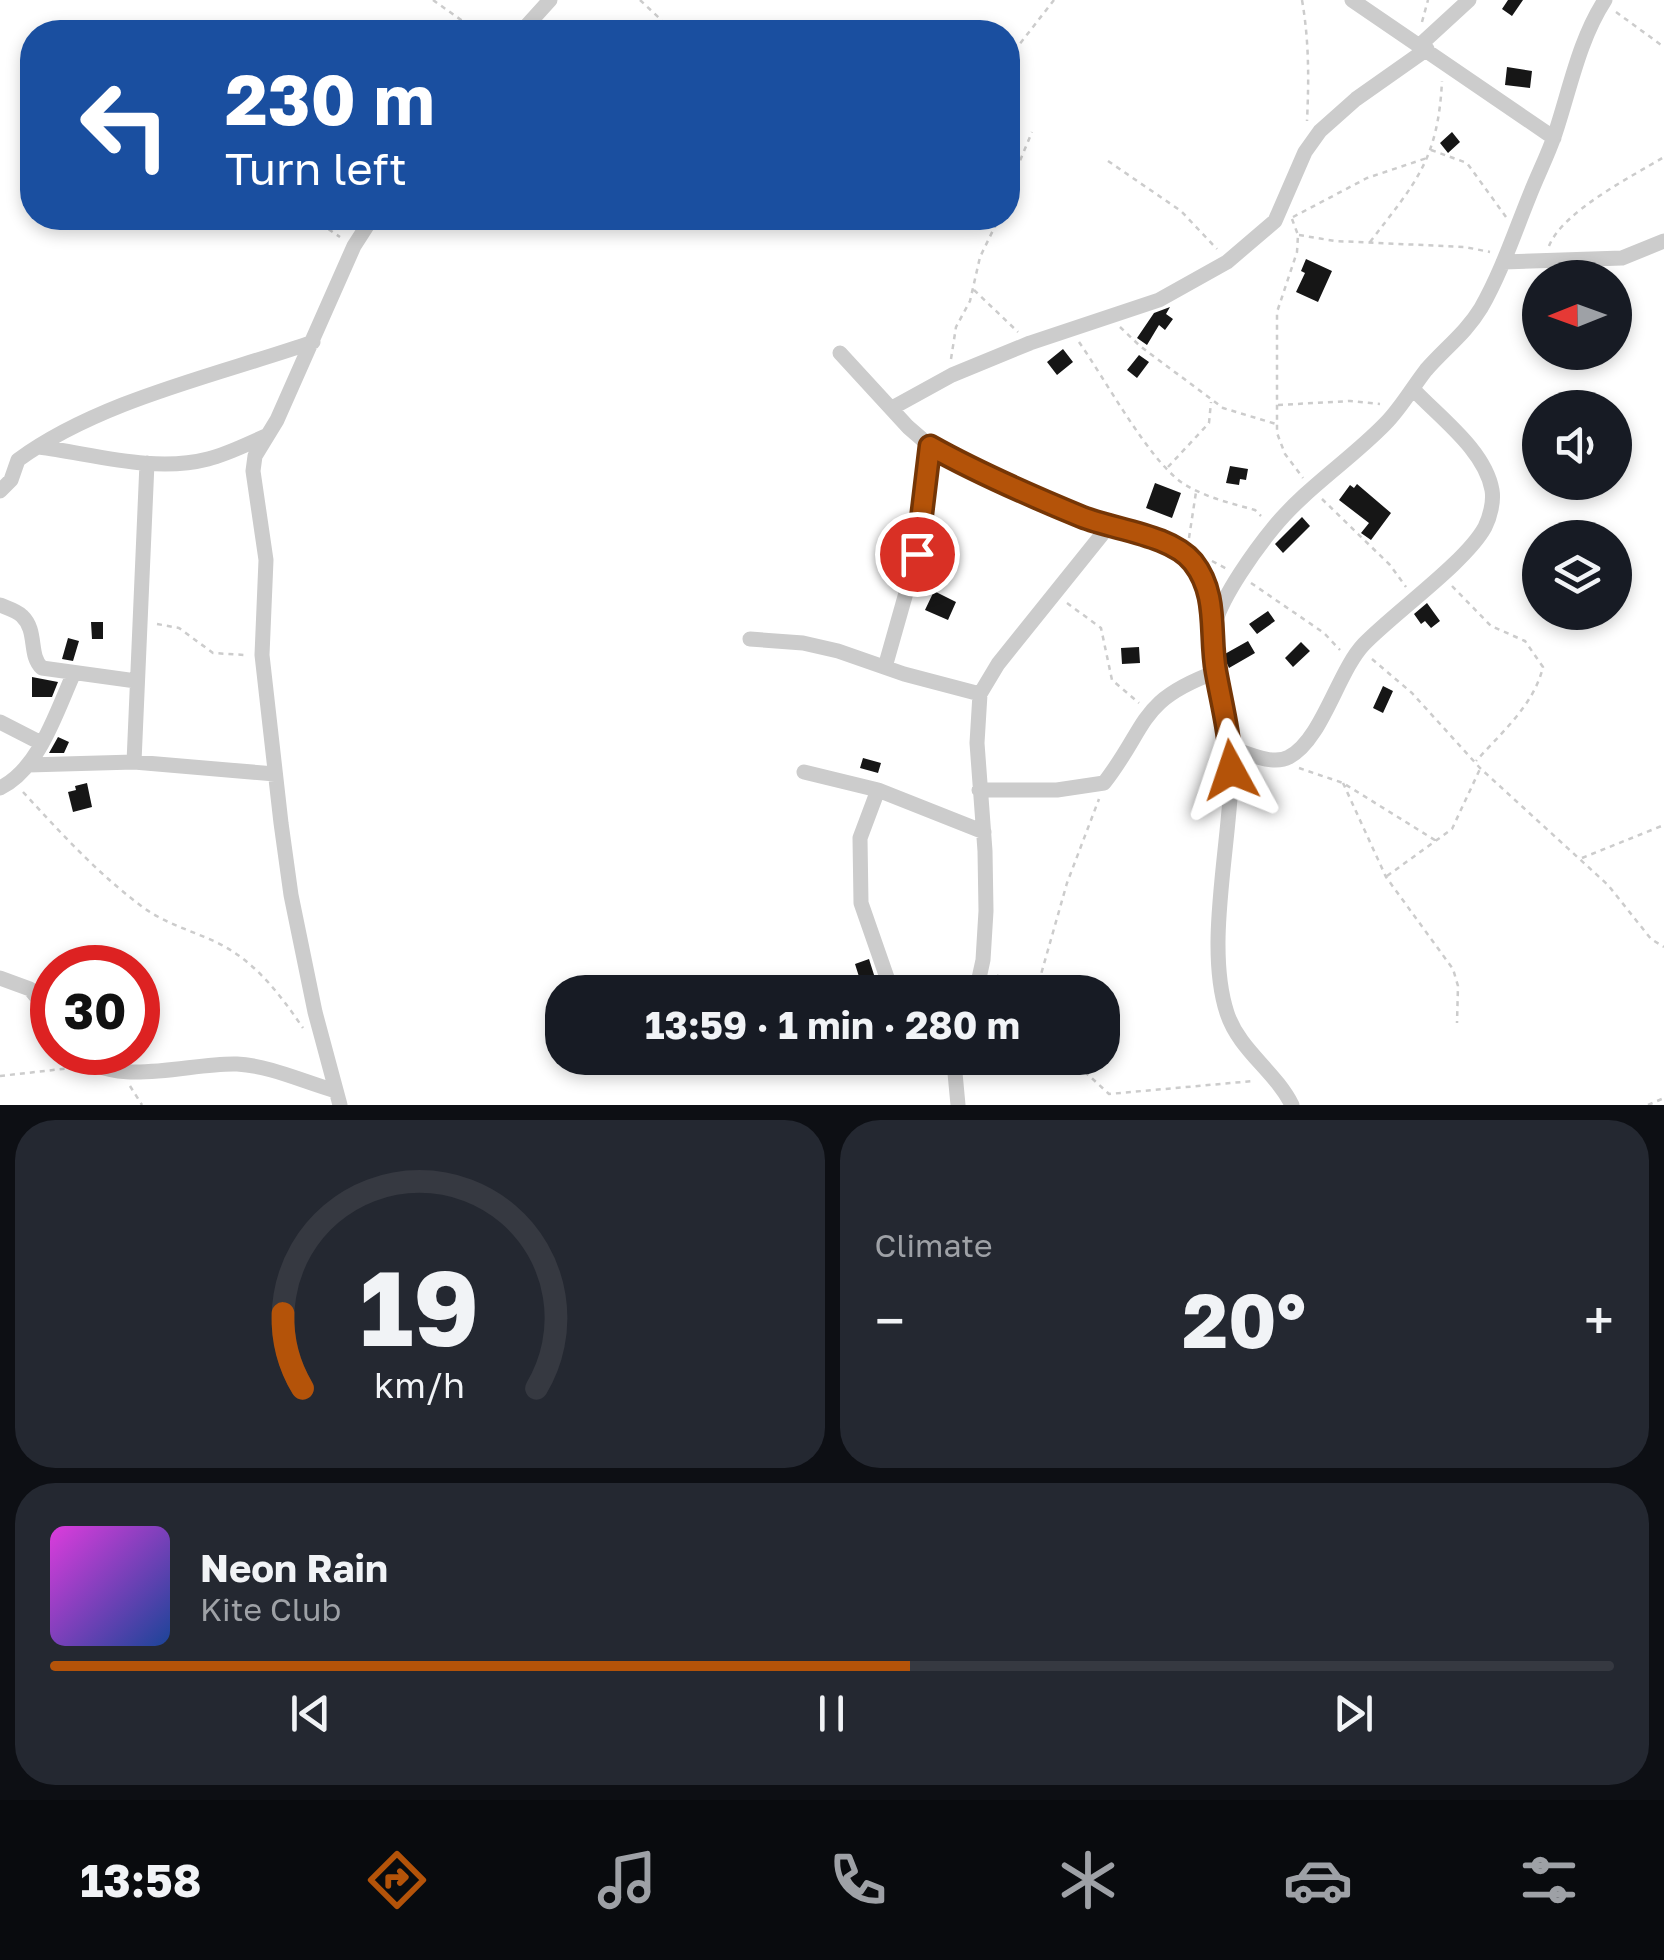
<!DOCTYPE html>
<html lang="en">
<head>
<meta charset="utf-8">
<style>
  :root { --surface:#171b24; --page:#242831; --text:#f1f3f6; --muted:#9ea1a6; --line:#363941; --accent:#b45309 }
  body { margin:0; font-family:"Golos Text",sans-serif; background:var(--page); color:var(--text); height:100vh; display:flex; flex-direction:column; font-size:38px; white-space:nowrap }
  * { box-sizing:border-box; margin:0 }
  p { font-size:32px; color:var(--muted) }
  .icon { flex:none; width:55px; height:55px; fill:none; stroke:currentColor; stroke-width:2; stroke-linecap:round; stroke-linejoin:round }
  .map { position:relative; height:1105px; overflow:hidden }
  .drawer { display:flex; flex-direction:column; gap:15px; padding:15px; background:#0d0f14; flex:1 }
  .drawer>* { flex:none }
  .hud { position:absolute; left:20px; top:20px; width:1000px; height:210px; border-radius:40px; box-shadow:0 5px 15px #0003; background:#1a4fa0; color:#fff; overflow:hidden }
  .needle { width:65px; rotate:269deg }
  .fabs { position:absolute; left:1522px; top:260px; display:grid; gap:20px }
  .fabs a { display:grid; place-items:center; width:110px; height:110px; border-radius:50%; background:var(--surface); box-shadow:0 5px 15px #0003; font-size:50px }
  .speed { position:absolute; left:30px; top:945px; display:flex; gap:20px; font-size:50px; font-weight:700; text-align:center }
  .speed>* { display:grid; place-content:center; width:130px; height:130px; border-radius:50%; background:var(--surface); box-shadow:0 5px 15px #0003; line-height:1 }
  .speed .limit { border:15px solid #d22; background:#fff; color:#111 }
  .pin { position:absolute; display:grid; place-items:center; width:85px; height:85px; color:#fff; margin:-42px; border:5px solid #fff; border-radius:50%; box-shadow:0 2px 10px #0007 }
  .me { position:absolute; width:110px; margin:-55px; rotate:355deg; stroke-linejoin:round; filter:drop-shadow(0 0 8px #0008) }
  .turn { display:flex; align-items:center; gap:35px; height:210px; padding:0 40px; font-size:45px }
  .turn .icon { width:130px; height:130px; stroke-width:2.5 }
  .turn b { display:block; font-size:70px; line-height:85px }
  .big { font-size:75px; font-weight:700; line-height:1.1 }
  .drawer .widget { flex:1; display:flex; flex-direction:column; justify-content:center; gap:15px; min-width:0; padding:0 35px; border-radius:40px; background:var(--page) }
  .drawer .dial { align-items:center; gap:0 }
  .dial svg { height:260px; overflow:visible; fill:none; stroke:var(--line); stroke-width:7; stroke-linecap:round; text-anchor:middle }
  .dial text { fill:var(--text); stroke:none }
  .song { display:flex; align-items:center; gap:30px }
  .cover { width:120px; height:120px; border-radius:15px; background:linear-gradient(135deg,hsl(300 70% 55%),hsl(220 70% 35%)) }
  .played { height:10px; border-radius:5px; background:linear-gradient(90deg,var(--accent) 55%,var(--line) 55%) }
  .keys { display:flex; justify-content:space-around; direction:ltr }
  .heat { display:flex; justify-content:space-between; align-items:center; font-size:55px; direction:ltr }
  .drawer .tiles { flex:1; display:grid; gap:15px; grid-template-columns:1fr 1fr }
  .widget:last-child { grid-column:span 2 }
  .trip { position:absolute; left:545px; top:975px; width:575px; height:100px; border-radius:40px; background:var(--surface); box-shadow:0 5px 15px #0003; font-weight:700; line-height:100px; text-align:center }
  .tabs { display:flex; height:160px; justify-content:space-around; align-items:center; background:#090b0e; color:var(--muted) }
  .tabs .icon { width:70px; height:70px }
  .tabs .on { color:var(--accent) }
  .tabs b { font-size:45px; color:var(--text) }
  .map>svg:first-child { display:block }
</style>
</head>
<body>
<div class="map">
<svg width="1664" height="1105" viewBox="0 0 1664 1105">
  <rect width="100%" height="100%" fill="#fff"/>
  <path fill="#161616" d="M1508 0H1523L1512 16 1502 9Z
    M1507 67 1532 71 1530 88 1505 85Z
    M1452 132 1460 142 1448 153 1440 143Z
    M1306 259 1332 271 1318 302 1296 292 1305 273 1301 271Z
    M1170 307 1166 314 1173 319 1165 330 1159 325 1147 345 1137 338 1154 313Z
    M1063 349 1073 362 1057 375 1047 362Z
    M1139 355 1149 362 1137 378 1127 370Z
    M1230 466 1248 469 1246 480 1240 479 1239 485 1226 483Z
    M1155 483 1181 493 1172 518 1146 508Z
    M1357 484 1391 513 1371 540 1361 533 1369 523 1339 500 1350 485 1354 488Z
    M1302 517 1310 526 1283 553 1275 544Z
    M934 591 956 602 948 620 925 610Z
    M1427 603 1440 621 1431 628 1425 621 1421 624 1414 614Z
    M1268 611 1275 621 1257 634 1249 624Z
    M91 622H103V639H92Z
    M68 638 79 641 73 661 62 659Z
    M1248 641 1255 653 1229 668 1223 655Z
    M1301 642 1310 651 1293 667 1285 658Z
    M1139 647 1140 663 1122 664 1121 648Z
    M32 677 58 682 52 697H32Z
    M1383 686 1393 691 1383 713 1373 708Z
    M58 737 69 742 64 753H49Z
    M863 758 881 763 878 773 860 768Z
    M87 783 92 807 73 812 68 792 76 790 75 786Z
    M869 959 875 978 861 983 855 964Z"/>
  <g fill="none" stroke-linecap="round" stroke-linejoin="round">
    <path stroke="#ccc" stroke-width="2.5" stroke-dasharray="5 5" stroke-linecap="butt" d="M433 0 478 32
      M640 0 674 32
      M1302 0C1309 40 1309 79 1307 121
      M1616 12 1664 47
      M1422 22 1428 0
      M1008 59 1054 0
      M1431 150 1467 163 1506 217
      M1108 161 1181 211 1217 249
      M1008 176 1019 163 1032 132
      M1293 217 1367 178 1427 158
      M312 218 340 237
      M1292 219 1298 235 1297 252 1277 312V433L1285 454 1303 478
      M1299 235 1335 241 1465 247 1490 252
      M1370 242C1416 182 1438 160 1442 81
      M1549 246C1563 211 1631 177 1664 157
      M974 290 1018 332
      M1120 327 1140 346 1223 408 1276 424
      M1079 342C1105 379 1147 457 1181 482 1203 497 1230 503 1255 510L1261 516
      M951 359 956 327 970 301 980 257 999 218
      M1278 405 1350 401 1380 404
      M1168 467 1209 423 1211 402
      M1322 499 1390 565 1406 587
      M1189 538 1196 492
      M1212 561 1227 569
      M1251 583 1324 633 1340 650
      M1452 586 1491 626 1525 641 1543 667C1534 705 1501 733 1476 761
      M1067 603 1101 628 1112 680 1139 703
      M157 624 179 628 213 653 245 655
      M1372 659 1412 693 1480 768 1608 885 1651 939 1664 947
      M1299 768 1343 783 1438 842
      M1343 783 1386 877 1453 969 1458 986 1457 1023
      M23 792C60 832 96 872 140 905 163 923 190 930 216 942 255 961 279 993 303 1028
      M1582 858 1664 825
      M1387 876 1452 829 1480 769
      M997 975 1013 992
      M1036 992 1067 883 1099 799
      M1070 1058 1109 1094 1253 1081
      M0 1076 71 1068
      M130 1086 142 1105
      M1648 1105 1664 1098"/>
    <path stroke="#ccc" stroke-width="15" d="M1352 0 1554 138
      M521 32 550 0
      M1420 45 1469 0
      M1503 262 1622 258 1664 241
      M840 353 908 427 930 446 963 464 1064 510 1108 527 1171 544 1191 560 1203 578 1214 624
      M892 408 952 375 1030 343 1159 300 1227 262 1275 221 1305 152 1320 131 1356 99 1427 49
      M39 447C93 454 154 473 208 459 228 454 247 444 266 436
      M0 491 11 480 18 460C100 400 218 375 313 342
      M0 605C7 608 17 611 22 616 38 631 28 655 42 668L136 681
      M750 639 803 643 838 651 904 674 980 694
      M885 667 917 554 930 446
      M0 722 41 743
      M1231 748C1247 753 1273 766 1289 757 1322 740 1338 671 1364 644 1395 612 1466 562 1485 527 1490 517 1494 501 1492 490 1485 450 1439 417 1413 389
      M134 762 147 463
      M28 765 134 762 275 774
      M804 772 878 790 984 832
      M0 788C39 769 56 713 73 675
      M878 790 860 838 861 903 892 992
      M979 790H1057L1104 783C1149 725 1137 701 1216 672
      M0 978 30 989 52 1016
      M976 992 983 960 986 911 985 851 977 743 980 694 998 664 1108 527
      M77 1052C113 1090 190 1062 237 1064 271 1066 304 1082 336 1091
      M958 1058 955 1073 958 1105
      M340 1105 315 1012 291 895 281 823 262 655 266 560 253 471 255 456 277 420 354 246 372 218
      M1292 1105C1275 1071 1239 1050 1227 1013 1203 940 1235 829 1231 750 1228 710 1203 663 1215 623 1223 595 1255 550 1274 527 1306 488 1350 460 1385 424 1401 408 1412 388 1426 370 1444 349 1466 333 1481 308 1501 273 1514 234 1529 197 1537 176 1548 155 1555 134 1570 89 1579 40 1605 0"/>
  </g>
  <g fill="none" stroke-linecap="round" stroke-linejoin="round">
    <g stroke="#753606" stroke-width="25">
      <path id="route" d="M917 554 930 446C978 473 1031 496 1082 517 1115 530 1171 535 1193 562 1219 595 1209 634 1216 672 1222 705 1230 735 1231 770"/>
    </g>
    <use href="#route" stroke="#b45309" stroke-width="18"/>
  </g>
</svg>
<div class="fabs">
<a><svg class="needle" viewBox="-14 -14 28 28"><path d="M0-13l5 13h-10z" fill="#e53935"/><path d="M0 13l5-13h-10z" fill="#9ea1a6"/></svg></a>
<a><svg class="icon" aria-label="sound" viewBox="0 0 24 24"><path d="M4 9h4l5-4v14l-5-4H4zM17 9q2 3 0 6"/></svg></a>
<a><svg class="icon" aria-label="layers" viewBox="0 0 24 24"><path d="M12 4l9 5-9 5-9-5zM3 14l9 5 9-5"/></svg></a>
</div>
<div class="speed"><div class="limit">30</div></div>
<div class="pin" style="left:917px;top:554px;background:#d93025"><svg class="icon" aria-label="arrive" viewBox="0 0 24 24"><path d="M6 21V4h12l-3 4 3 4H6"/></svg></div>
<svg class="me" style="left:1231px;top:770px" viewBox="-20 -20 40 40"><path d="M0-17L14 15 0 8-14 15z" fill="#b45309" stroke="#fff" stroke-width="4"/></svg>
<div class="trip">13:59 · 1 min · 280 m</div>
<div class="hud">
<div class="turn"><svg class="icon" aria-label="left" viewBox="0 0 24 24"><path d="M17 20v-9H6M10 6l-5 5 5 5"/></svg><div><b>230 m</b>Turn left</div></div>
</div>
</div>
<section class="drawer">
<div class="tiles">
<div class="widget dial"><svg viewBox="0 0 100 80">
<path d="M14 69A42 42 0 1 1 86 69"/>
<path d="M14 69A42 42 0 0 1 8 46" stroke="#b45309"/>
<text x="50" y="56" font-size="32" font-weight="700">19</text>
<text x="50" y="72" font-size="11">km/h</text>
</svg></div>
<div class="widget"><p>Climate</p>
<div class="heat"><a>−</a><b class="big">20°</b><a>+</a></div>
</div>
<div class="widget">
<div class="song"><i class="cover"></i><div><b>Neon Rain</b><p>Kite Club</p></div></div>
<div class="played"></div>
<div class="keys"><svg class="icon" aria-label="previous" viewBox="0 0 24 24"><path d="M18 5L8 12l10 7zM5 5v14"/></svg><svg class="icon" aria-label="pause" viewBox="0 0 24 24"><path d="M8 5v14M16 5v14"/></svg><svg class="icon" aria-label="next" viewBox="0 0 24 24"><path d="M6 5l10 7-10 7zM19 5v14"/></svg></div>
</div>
</div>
</section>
<nav class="tabs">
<b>13:58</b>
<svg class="icon on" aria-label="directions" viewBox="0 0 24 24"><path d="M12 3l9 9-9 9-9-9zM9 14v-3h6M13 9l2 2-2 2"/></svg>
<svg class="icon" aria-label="music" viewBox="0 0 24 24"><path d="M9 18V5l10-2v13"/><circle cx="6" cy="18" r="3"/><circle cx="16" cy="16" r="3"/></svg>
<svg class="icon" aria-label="phone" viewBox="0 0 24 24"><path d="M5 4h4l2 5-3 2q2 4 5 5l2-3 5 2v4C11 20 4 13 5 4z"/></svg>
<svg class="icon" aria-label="climate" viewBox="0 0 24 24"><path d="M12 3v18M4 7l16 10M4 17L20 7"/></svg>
<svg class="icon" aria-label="car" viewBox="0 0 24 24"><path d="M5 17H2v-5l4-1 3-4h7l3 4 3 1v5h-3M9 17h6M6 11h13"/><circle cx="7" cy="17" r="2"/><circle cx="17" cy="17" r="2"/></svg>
<svg class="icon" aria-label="filters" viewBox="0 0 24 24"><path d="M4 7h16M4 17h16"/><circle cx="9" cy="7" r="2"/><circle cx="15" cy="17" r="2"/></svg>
</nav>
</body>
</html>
